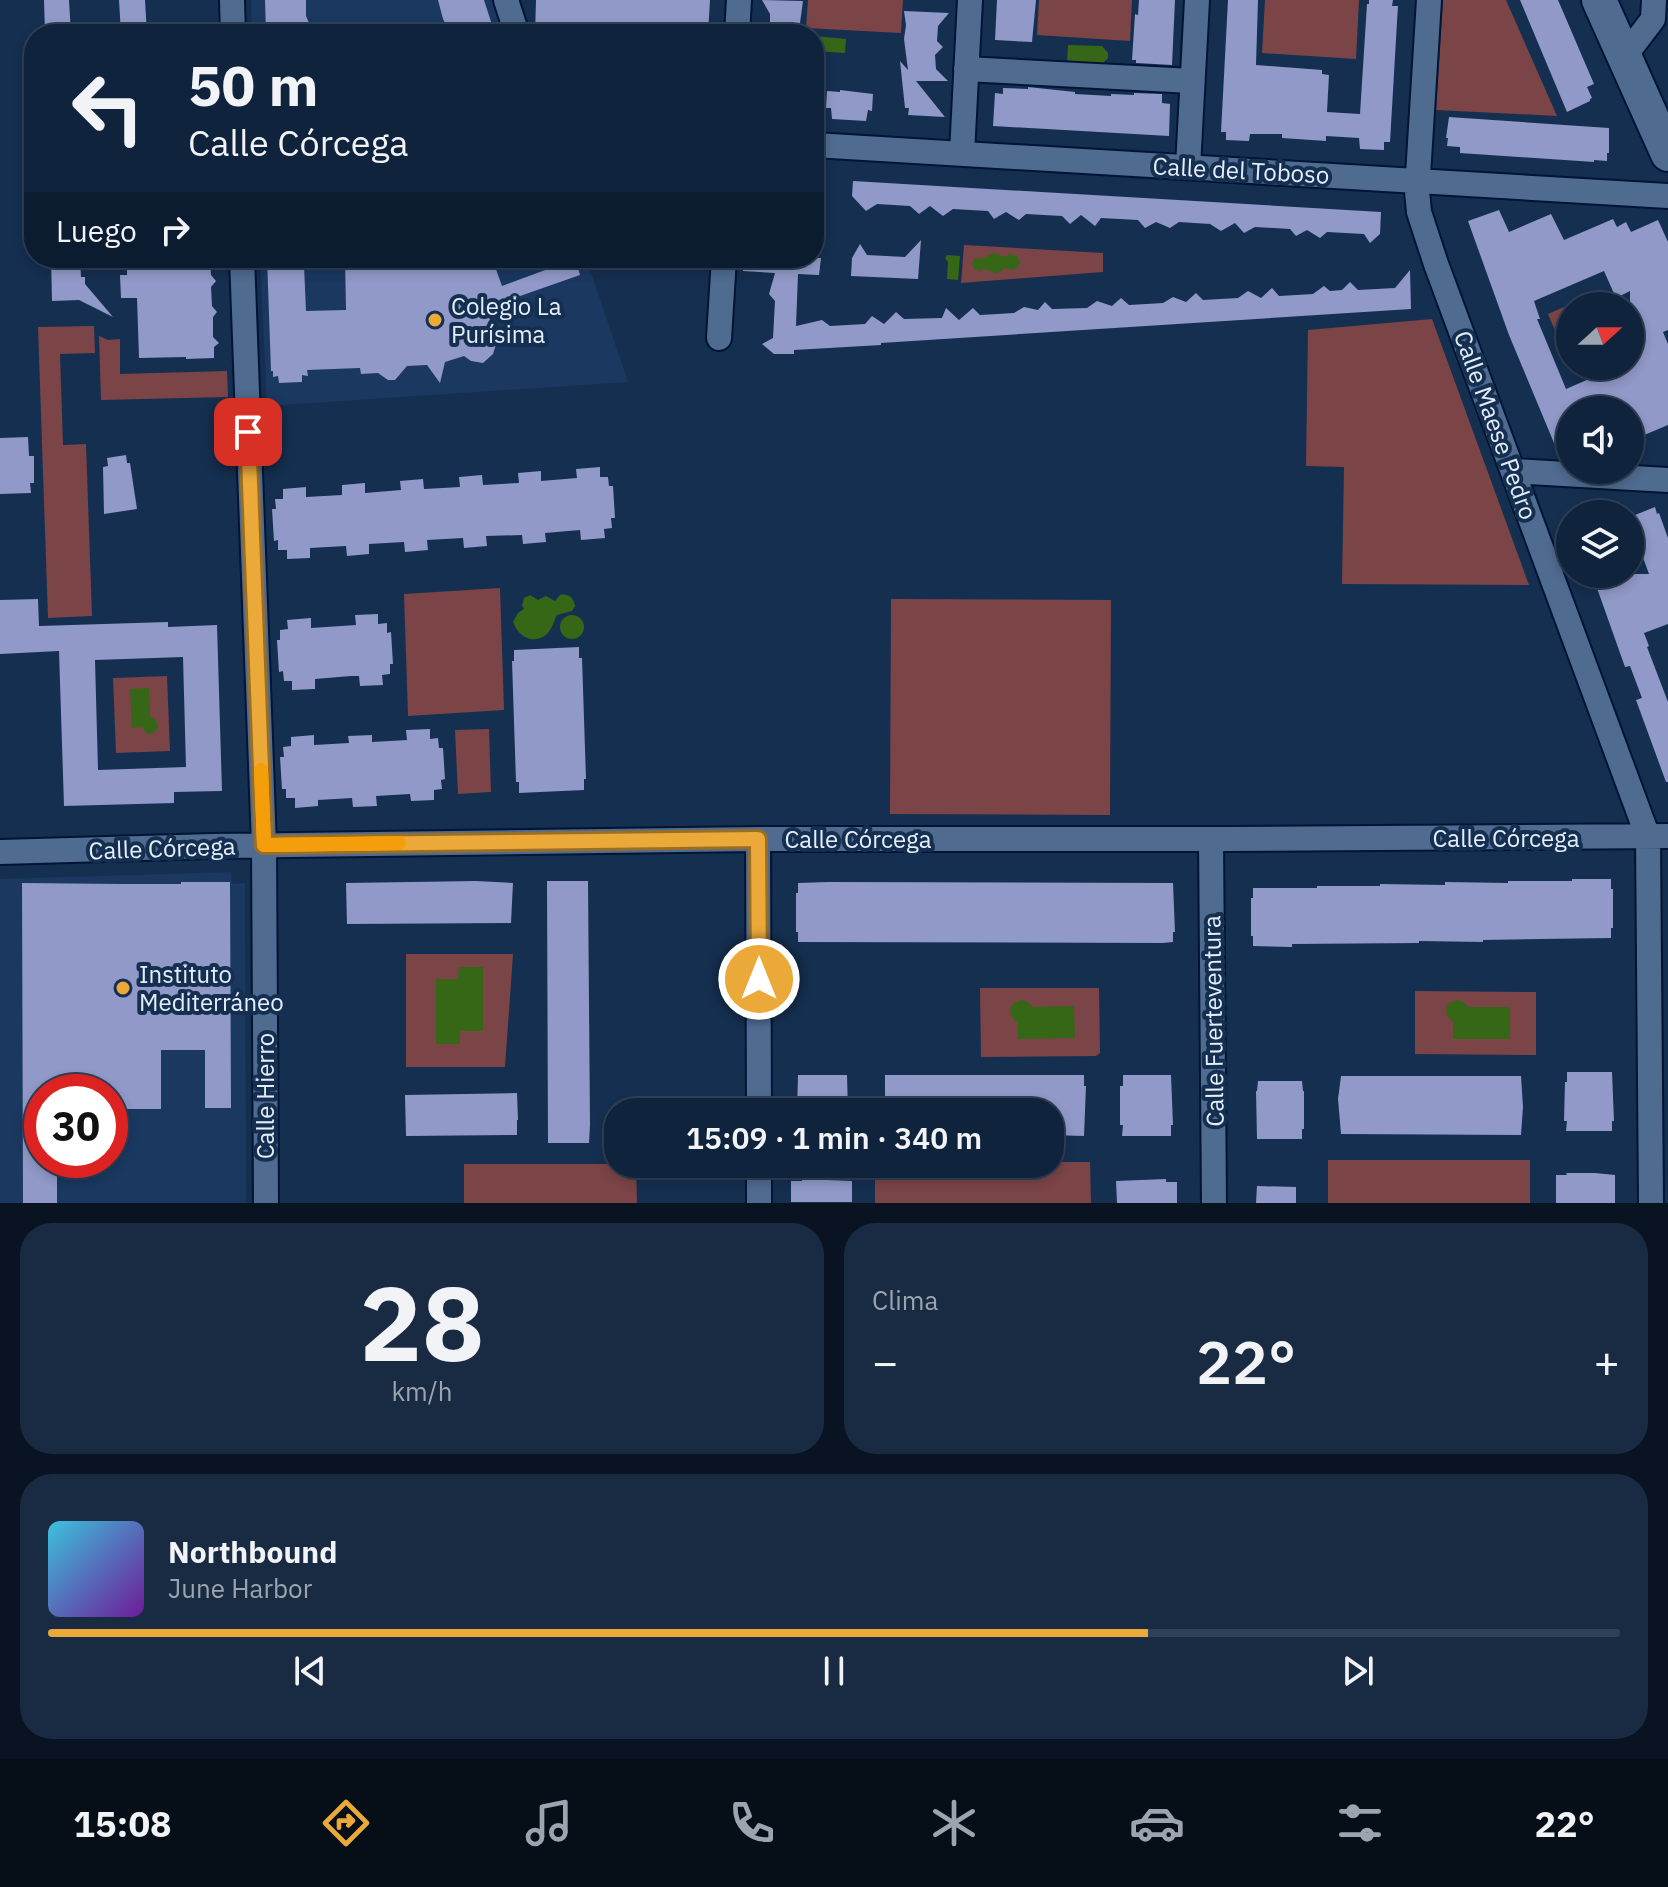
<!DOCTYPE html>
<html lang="es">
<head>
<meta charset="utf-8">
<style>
  :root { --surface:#10233c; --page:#192b43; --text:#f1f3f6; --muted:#9ca4af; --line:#304056; --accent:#eba93a }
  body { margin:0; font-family:"IBM Plex Sans",sans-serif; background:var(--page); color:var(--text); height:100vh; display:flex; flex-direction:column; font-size:30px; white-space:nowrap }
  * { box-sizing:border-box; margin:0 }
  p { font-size:26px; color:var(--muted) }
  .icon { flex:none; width:44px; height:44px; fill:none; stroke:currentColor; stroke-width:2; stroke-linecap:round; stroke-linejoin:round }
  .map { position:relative; height:1203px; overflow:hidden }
  .sheet { display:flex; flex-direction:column; gap:20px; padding:20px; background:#091321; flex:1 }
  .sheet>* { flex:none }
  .banner { position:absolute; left:24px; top:24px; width:800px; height:244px; border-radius:32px; box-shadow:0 4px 12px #0003,0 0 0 2px var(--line); background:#10233c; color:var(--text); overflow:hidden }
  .needle { width:52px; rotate:69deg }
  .controls { position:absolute; left:1556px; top:292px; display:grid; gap:16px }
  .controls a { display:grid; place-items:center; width:88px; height:88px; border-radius:50%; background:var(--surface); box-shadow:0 4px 12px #0003,0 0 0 2px var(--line); font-size:40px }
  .speed { position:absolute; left:24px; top:1074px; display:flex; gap:16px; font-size:40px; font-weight:700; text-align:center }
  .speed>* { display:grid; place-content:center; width:104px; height:104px; border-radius:50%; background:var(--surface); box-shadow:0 4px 12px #0003,0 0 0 2px var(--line); line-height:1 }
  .speed .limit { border:12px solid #d22; background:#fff; color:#111 }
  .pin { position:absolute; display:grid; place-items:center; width:68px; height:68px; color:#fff; margin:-34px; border-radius:16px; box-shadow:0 4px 12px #0006 }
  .me { position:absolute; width:88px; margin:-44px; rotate:0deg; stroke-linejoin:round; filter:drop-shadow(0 0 6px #0008) }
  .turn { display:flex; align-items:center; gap:28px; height:168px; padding:0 32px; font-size:36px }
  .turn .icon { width:104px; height:104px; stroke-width:2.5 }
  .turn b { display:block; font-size:56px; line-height:68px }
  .then { display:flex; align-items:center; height:76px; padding:0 32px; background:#0003; gap:16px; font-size:30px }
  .big { font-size:60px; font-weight:600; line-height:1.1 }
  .sheet .widget { flex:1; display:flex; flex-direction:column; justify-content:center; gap:12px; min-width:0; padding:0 28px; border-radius:32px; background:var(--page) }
  .sheet .dial { align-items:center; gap:0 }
  .dial b { font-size:104px; line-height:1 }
  .song { display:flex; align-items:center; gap:24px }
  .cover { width:96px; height:96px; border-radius:12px; background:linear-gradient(135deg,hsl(190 70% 55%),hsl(280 70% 35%)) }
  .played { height:8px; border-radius:4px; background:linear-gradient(90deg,var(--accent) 70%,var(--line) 70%) }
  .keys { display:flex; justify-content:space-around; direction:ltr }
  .heat { display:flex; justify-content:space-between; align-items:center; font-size:44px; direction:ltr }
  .sheet .tiles { flex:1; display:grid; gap:20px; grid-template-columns:1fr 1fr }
  .widget:last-child { grid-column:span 2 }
  .trip { position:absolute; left:604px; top:1098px; width:460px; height:80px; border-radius:32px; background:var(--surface); box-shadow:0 4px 12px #0003,0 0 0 2px var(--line); font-weight:600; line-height:80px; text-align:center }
  .tabs { display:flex; height:128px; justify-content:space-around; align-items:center; background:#060e18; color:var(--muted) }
  .tabs .icon { width:56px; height:56px }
  .tabs .selected { color:var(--accent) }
  .tabs b { font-size:36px; color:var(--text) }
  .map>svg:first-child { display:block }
</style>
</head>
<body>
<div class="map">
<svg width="1668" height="1203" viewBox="0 0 1668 1203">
  <rect width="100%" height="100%" fill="#152f50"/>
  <path fill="#1a3860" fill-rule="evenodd" d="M251 0H498L510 34H252Z
    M260 258H586L628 382 267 406Z
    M231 872 232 884 245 883 246 1203H0V879ZM42 1092H110V1160H42Z"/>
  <path fill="#7b4447" d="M808 0H903L901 33 806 28Z
    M1039 0H1132L1130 41 1037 35Z
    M1265 0H1359L1356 59 1262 53Z
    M1443 0H1506L1557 116 1436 110Z
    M964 245 1103 253V272L961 283Z
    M1592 295 1596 306H1570V366H1590L1573 373 1548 314Z
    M1432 319 1529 585 1342 584 1344 467 1306 466 1308 330Z
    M94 326 95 353 60 354 63 445 86 444 92 616 48 618 38 327Z
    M99 336 108 340 120 339V374L227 371 228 397 101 400Z
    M500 588 504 710 408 716 404 594Z
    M891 599 1111 600 1110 815 890 814Z
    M167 676 170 751 116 753 113 678Z
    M489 729 491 792 458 794 455 730Z
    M406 954H513L505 1067H406Z
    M980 988H1099L1100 1053 1096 1056 981 1057Z
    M1415 991 1536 992V1055L1415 1054Z
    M1328 1160H1530V1203H1328Z
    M1050 1162H1090L1091 1203H875V1164H1050Z
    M464 1164H636L637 1203H464Z"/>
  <path fill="#356716" d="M814 36 846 39 845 53 814 51Z
    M1068 45 1102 46 1108 53V58L1101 65 1067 63Z
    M995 253 1004 257 1010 254 1017 256 1020 262 1019 266 1013 270 1005 268 996 274 986 269 980 271 974 269 972 263 974 259 977 258 983 259 988 255Z
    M947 255 960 256 958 280 947 279 948 262 945 258Z
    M560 595C568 593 574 598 575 606L572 611 557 615C554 621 552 629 547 634 533 646 518 636 513 622L518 613 524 609 522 605 524 598 530 595 538 600 546 596 555 601Z
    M560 627a12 12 0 1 1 24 0a12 12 0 1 1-24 0Z
    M149 688 150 717 155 719 158 725 156 731 150 734 146 733 142 727 132 728 130 689Z
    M459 967H483V1031H460V1044H436V979H458Z
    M1021 1000 1026 1001 1033 1007 1074 1006 1075 1038 1018 1039V1023C1010 1018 1008 1011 1013 1004Z
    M1457 1000 1462 1001 1469 1007H1510V1039H1453V1022C1446 1017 1444 1011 1449 1003Z"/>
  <path fill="#9099c7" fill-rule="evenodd" d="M44 0H69L71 34H45Z
    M119 0H145L147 34H121Z
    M265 0H306V16L314 34H266Z
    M438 0H484L495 34H451L443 19Z
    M536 0H710L708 34H535Z
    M762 0 803 1 800 23 802 34H770V14Z
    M997 0H1036L1032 42 995 40Z
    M1139 0H1175L1172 65 1136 63V60H1132L1135 14 1138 15Z
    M1228 0H1258L1256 65 1322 70V74L1329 75 1327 112 1360 114 1367 4H1369V0H1393L1392 6H1398L1397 22 1390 142H1384V150L1360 149 1359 138 1326 136V141L1282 138V134H1250L1249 141 1226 140V132H1221Z
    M1520 0H1558L1594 84 1587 87 1592 98 1590 99V101L1567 112Z
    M904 11 949 13 938 26 937 41 943 47 935 55 936 69 948 81H916L945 117 908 115 909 108H905L900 61 908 70 904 39 906 25Z
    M1028 87 1075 92V94L1111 96V94L1134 95V93L1162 94V103L1170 104 1169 136 993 126 995 93 1003 94V88L1028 89Z
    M840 90 873 94 872 111 868 110 866 121 832 119 831 108H826L827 91 840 92Z
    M1449 117 1609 128V153H1607V161L1594 160V162L1460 153V147L1447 146 1448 138H1446Z
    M853 181 1381 212 1380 234 1370 243 1364 234 1327 232 1320 238 1307 230 1296 236 1290 229 1255 227 1244 233 1235 223 1221 231 1210 224 1179 222 1170 228 1156 222 1145 228 1138 220 1101 218 1095 226 1081 215 1070 224 1062 216 1026 214 1019 220 1006 212 994 219 988 211 953 209 943 216 930 206 919 214 910 206 877 204 866 211 852 196Z
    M1499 210 1509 232 1551 214 1564 240 1613 219 1617 227 1626 222 1631 232 1658 220 1668 242V330L1663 332 1668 344V425L1630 441V410H1570V436L1554 443 1509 335 1468 221ZM1604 271 1616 298 1630 291V331L1641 356 1630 361V366H1619L1566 389 1537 319H1540L1534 301Z
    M921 240 918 279 851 276 852 258 860 244 867 255 905 257Z
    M51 258H80L81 277H85V284L113 317 79 300 52 301Z
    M127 258H210L211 275 216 281 211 287 212 306 217 312 213 317V337L219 343 214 347V358L186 359V357L139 358 137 298H121L120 275H127Z
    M267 258H288V266L304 265 306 311 346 310 345 258H492L502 286 575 259 580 275 486 308 497 341 493 354 483 363 471 361 464 356 445 362 440 383 427 365 407 366 395 380H388L378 373 361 374 360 368 307 370 308 376 302 375V382L279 383 278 376 273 377V371H271Z
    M743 258H821L819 275 798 274 796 326 822 320 830 326 865 324 872 316 884 324 896 312 904 319 942 318 946 308 959 320 973 308 980 315 1014 313 1024 307 1038 310 1045 302 1052 309 1087 308 1097 301 1112 306 1121 298 1129 305 1163 303 1173 297 1186 302 1196 293 1203 300 1238 298 1248 291 1261 298 1272 288 1279 296 1313 294 1324 286 1330 291 1342 290 1350 282 1358 290 1395 288 1410 270 1411 309 881 343V345L794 350V354H774L762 344 773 338 775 301 769 294 775 273 743 271Z
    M28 437 29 456H34V483H30L31 493 0 494V438Z
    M126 455 127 463H130L137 509 104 514 103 467 108 466 107 458Z
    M600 467V477H608L609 486H613L615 518H611L612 528 604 529 605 538 581 540 580 530 545 533 546 542 523 544 522 535 486 536 487 546 464 548 463 538 427 540 428 550 405 552 404 542 369 544V554L347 556 346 546 310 548V558L287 559V550H278V540L274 541 272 509H276L275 499H283V489L306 487V497L342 495V485L365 483V493L401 490 400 481 423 479 424 489 460 487 459 477 482 475 483 485 519 483 518 473 541 471V481L577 478 576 469Z
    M1655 507 1657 514 1659 513 1668 538V624L1644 633 1649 646 1647 647 1668 702V782H1666L1636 700 1642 698 1630 666 1625 667 1592 574H1649L1630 522V517Z
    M38 599 39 626 168 622V627L217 625 222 791 174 792V803L64 806 59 651 0 654V600ZM183 657 186 767 98 770 95 660Z
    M378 614V624L387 623V633L391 632 393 664H390V674L382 675 383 685 360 686 359 676H351L315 679V689L292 690V681H284L283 671 279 672 277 640H280V630L288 629 287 620 311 618V628L356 625 355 615Z
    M579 647V658H582L586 779H584V790L519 793V782H516L512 661H514V650Z
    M430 729V739L438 738 439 748H443L445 779 441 780 442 789 434 790V800L411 801 410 794 376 796 377 806 353 807 352 798 318 800V806L295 808V798H286V789H282L280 757H284L283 747 291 746V737L314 735V745L349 743 348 736 372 735V742L407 740 406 730Z
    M1572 879H1611V889H1613V928H1611V938L1483 940V942L1419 941V943L1292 944V947L1253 946V936H1251V898H1253V888H1317V886H1380V884L1445 885V882L1508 883V881H1572Z
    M476 881 513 883 511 923 347 924 346 883Z
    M547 881H588L590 1125 589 1143H548Z
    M181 882H230L231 1108H205V1050H161V1109H110V1092H42V1160H57V1203H23L22 883 122 884H181Z
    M828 882 1173 883 1175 932H1173V942L1163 943 798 942V932H796V893H798V883Z
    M1567 1072H1612L1614 1121H1612V1131H1566L1567 1121H1564L1565 1082H1567Z
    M798 1075H847L848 1112H797Z
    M885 1075H1084V1086H1086L1084 1136 1050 1135V1112H885Z
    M1123 1075H1171L1173 1125H1171V1136H1122L1123 1125H1120V1086H1123Z
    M1341 1076H1521L1523 1107 1521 1135 1341 1134 1338 1099Z
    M1258 1081H1302L1303 1091H1304V1129H1302V1139H1257L1256 1091H1257Z
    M517 1093 518 1120H517V1135L406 1136 405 1095Z
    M1566 1173H1595L1615 1175V1203H1556V1175H1567Z
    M802 1179 852 1181V1202H791V1181H802Z
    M1166 1179V1182H1177V1203H1117L1116 1181Z
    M1257 1186 1296 1187V1203H1256Z"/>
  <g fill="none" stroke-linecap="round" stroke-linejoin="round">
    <g stroke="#001535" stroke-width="28">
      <path id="minor" d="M232 0 233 34
        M506 0 517 34
        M1429 0 1417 191 1419 212 1436 264 1648 837 1651 1203
        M737 34 739 0
        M1624 57 1653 19 1654 0
        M966 69 1192 81
        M814 145 1668 196
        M962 153 970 0
        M1188 167 1197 0
        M242 258 264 845 266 1203
        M719 338 724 258
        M1513 471 1668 480
        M758 839 759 1112
        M1211 839 1214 1203
        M0 852 213 846 758 839H1226L1668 836
        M759 1164V1203"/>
    </g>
    <g stroke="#001535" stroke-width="38">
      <path id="secondary" d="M1599 0 1668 154"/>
    </g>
    <use href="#minor" stroke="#4f6b90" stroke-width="24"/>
    <use href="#secondary" stroke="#4f6b90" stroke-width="34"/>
  </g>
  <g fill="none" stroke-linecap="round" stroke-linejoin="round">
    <g stroke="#996e26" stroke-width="20">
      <path id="route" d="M248 432 264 845 758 839 759 979"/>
    </g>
    <use href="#route" stroke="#eba93a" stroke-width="14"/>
    <path stroke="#f59e0b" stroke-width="14" d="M261 770 264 845 399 843"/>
  </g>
  <g fill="#eba93a" stroke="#152f50" stroke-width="3">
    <circle cx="435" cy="320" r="8"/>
    <circle cx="123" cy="988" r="8"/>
  </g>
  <g text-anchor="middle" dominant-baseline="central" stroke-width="8" stroke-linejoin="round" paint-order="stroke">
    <g font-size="24" fill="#e4eefb" stroke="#152f50">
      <text transform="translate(1241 170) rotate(3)">Calle del Toboso</text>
      <text transform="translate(1496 425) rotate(70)">Calle Maese Pedro</text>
      <text x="1506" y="838">Calle Córcega</text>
      <text x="858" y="839">Calle Córcega</text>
      <text transform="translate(162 848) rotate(-2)">Calle Córcega</text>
      <text transform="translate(1213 1021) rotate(-91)">Calle Fuerteventura</text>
      <text transform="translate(265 1096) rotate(-90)">Calle Hierro</text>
    </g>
    <g font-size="24" fill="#e4eefb" stroke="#152f50" text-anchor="start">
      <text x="451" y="306">Colegio La<tspan x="451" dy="28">Purísima</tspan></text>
      <text x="139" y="974">Instituto<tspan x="139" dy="28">Mediterráneo</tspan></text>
    </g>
  </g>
</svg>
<div class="controls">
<a><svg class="needle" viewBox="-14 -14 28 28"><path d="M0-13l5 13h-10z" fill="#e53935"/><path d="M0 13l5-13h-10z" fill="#9ca4af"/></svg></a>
<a><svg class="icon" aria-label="sound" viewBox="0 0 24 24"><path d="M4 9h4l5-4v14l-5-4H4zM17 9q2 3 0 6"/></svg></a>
<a><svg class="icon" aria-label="layers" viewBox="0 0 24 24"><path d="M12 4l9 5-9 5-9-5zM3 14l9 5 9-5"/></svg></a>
</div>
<div class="speed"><div class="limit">30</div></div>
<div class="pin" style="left:248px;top:432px;background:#d93025"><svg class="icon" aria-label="arrive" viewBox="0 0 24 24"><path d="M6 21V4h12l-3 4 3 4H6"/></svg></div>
<svg class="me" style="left:759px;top:979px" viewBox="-20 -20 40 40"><circle r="17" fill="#eba93a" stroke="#fff" stroke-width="3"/><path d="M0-11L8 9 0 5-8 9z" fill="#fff"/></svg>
<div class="trip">15:09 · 1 min · 340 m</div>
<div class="banner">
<div class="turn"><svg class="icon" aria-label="left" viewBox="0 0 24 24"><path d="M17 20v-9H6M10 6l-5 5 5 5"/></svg><div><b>50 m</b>Calle Córcega</div></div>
<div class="then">Luego<svg class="icon" aria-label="right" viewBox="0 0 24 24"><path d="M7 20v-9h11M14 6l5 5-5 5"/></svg></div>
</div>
</div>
<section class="sheet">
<div class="tiles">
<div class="widget dial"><b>28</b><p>km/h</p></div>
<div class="widget"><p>Clima</p>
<div class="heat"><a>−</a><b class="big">22°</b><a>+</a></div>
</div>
<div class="widget">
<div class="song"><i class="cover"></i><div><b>Northbound</b><p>June Harbor</p></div></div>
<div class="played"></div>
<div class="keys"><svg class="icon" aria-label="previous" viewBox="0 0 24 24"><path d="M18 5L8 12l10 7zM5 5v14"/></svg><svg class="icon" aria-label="pause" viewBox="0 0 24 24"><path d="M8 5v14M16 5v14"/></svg><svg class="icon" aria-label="next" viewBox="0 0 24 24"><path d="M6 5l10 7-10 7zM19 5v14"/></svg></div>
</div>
</div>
</section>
<nav class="tabs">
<b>15:08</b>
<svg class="icon selected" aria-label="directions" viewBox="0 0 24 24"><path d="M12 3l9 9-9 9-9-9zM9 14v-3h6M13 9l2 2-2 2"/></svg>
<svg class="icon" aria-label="music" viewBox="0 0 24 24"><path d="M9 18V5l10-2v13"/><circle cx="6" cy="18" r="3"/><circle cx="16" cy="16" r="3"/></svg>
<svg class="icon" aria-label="phone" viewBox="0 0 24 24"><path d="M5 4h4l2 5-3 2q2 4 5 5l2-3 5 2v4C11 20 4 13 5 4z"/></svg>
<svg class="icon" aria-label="climate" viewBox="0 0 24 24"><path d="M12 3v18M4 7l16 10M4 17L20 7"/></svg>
<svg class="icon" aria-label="car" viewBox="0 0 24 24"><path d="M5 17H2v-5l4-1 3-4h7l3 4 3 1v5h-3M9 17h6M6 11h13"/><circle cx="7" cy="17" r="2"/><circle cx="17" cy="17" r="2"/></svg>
<svg class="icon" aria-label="filters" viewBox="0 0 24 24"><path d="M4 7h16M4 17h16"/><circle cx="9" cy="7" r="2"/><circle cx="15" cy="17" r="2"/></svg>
<b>22°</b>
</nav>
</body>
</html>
